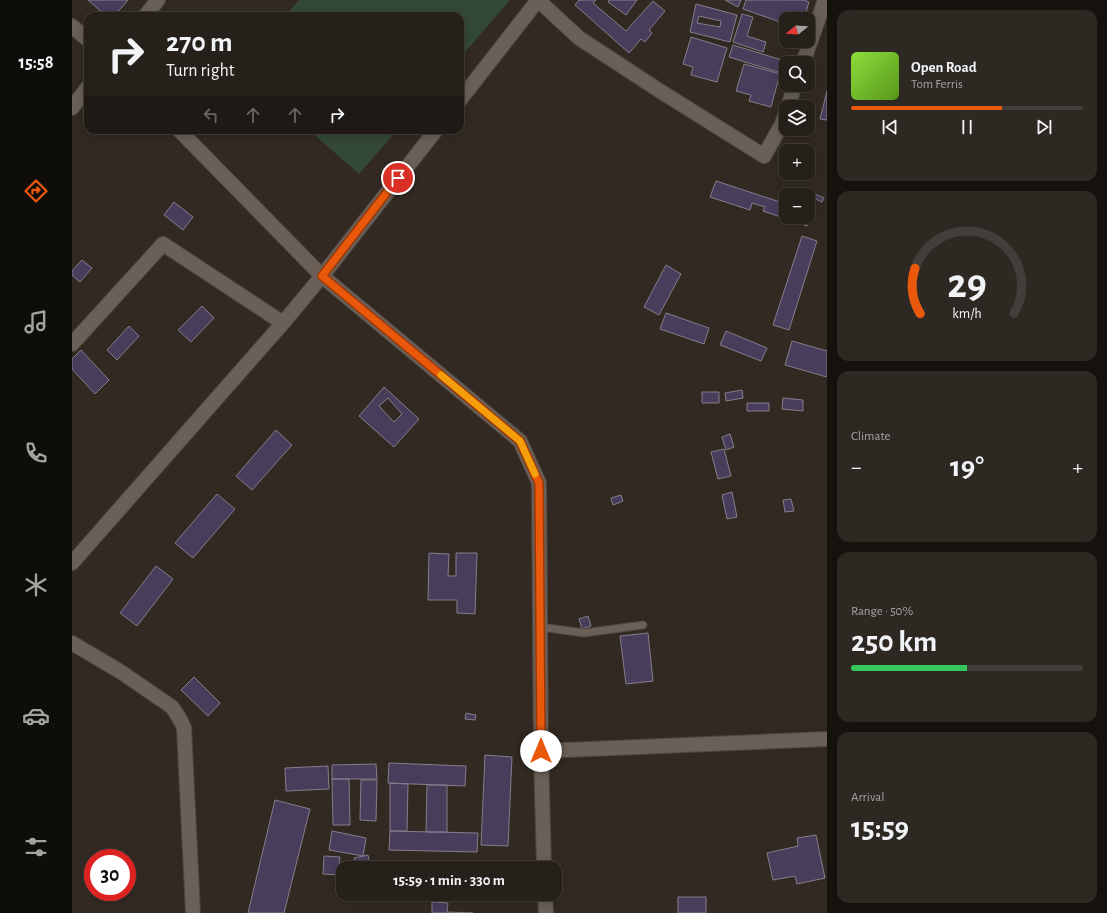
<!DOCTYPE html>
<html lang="en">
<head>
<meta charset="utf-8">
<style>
  :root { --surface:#26201a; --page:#2e2823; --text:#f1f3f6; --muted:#a4a3a2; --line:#423e39; --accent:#ea580c }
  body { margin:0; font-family:"Alegreya Sans",sans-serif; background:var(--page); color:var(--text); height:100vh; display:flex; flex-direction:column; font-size:15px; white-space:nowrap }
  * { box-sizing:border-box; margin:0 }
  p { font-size:13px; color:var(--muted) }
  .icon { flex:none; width:22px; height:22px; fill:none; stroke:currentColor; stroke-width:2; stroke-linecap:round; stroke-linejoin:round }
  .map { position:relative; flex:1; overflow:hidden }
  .side { display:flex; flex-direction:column; gap:10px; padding:10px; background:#15120e; width:280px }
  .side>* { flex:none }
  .hud { position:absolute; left:12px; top:12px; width:380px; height:122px; border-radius:12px; box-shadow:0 2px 10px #0003,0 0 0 1px var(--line); background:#26201a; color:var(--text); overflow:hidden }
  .needle { width:26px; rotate:252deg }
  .buttons { position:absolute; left:707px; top:12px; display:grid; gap:8px }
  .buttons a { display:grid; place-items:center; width:36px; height:36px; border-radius:8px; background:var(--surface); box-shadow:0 2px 10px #0003,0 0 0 1px var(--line); font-size:20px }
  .speed { position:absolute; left:12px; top:849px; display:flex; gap:8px; font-size:20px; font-weight:700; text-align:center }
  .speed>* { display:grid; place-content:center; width:52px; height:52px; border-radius:50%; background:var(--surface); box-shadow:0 2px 10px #0003,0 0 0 1px var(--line); line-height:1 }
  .speed .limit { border:6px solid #d22; background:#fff; color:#111 }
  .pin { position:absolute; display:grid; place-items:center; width:34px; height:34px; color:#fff; margin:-17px; border:2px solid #fff; border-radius:50%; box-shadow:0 1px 4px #0007 }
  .me { position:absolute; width:44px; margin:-22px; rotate:0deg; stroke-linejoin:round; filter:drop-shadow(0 0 3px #0008) }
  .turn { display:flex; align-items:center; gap:14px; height:84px; padding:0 16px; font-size:18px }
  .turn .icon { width:52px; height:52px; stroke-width:2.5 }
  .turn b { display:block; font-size:28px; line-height:34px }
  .lanes { display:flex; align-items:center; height:38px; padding:0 16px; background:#0003; justify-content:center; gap:20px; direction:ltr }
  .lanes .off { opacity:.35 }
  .big { font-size:30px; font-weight:700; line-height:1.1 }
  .side .tile { flex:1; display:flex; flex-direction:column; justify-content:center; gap:6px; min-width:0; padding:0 14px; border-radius:12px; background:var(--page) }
  .side .dial { align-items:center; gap:0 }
  .dial svg { height:104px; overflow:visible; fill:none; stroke:var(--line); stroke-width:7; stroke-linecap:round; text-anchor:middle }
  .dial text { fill:var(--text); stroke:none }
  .song { display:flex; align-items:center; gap:12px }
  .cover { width:48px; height:48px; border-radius:6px; background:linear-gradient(135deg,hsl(90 70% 55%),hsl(90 70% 35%)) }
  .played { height:4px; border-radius:2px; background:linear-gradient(90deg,var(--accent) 65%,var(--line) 65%) }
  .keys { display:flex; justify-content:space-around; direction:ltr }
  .heat { display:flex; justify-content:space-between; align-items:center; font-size:22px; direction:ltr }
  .charge { height:6px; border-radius:3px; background:linear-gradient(90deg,#34c759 50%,var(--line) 0) }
  .trip { position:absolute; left:264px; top:861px; width:226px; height:40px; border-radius:12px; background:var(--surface); box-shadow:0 2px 10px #0003,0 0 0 1px var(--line); font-weight:700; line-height:40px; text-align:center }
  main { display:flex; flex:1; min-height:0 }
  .tab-bar { display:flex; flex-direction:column; width:72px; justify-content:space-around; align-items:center; background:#0f0d0a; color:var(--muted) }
  .tab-bar .icon { width:28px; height:28px }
  .tab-bar .active { color:var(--accent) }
  .tab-bar b { font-size:18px; color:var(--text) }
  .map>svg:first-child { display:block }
</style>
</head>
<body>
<main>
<nav class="tab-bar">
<b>15:58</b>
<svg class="icon active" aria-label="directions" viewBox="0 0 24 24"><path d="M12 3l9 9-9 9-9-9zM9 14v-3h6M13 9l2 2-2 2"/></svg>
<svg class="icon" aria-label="music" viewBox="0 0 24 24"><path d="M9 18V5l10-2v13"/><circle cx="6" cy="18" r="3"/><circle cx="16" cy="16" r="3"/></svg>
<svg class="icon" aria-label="phone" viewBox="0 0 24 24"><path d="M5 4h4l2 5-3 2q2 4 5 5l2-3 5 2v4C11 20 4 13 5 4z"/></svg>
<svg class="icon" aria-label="climate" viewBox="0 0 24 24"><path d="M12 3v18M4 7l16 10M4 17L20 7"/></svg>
<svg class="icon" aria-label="car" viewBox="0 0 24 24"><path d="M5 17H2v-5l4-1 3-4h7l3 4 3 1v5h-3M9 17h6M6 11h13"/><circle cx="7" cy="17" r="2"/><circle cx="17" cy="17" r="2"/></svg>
<svg class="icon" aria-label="filters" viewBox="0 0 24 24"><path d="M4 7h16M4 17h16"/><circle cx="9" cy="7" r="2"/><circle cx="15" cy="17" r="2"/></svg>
</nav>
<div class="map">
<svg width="755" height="913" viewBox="0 0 755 913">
  <rect width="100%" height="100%" fill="#322a22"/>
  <path fill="#334837" d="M227 0H438L388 58V16H213Z
    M237 130H325L287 174Z"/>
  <path fill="#483e5c" stroke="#827f8b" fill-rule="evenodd" d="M16 0H56L42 16H34Z
    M507 0H524L521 3 554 31 581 1 593 11 577 30 580 33 573 42 569 39 557 53 503 5Z
    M537 0H565L554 15 536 2Z
    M653 0H669L666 7Z
    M674 0H732L737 2 732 19H714V24L671 9Z
    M624 4 665 15 658 42 618 32ZM627 16 649 21 648 27 625 23Z
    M670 14 681 17 675 36 694 42 691 52 661 42Z
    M619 37 655 48 645 82 619 75 621 67 611 64Z
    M661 45 713 61 709 73 657 57Z
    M672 64 708 74 699 107 677 101 679 95 664 91Z
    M755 91V120L748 119Z
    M644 181 714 204V217H736V212L739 213 735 226 691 211 693 207 680 203 678 210 638 197Z
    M743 194 752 198 750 202 742 198Z
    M102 202 121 217 111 230 92 215Z
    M730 236 745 241 717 330 701 325Z
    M10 260 20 268 8 282 0 275V271Z
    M594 265 609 274 587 315 572 307Z
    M130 306 142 318 119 342 106 330Z
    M594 313 637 328 632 344 588 329Z
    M57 326 67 336 45 360 35 350Z
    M654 331 695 348 689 361 648 345Z
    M720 341 755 351V377L713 365Z
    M9 350 37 380 23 394 0 369V359Z
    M312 387 347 419 322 447 287 416ZM316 398 330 414 322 422 307 406Z
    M670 390 671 398 654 401 653 393Z
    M630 392H647V403H630Z
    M711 398 731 400V411L710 409Z
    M675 403H697V411H675Z
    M204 430 220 445 180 490 164 476Z
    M658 434 662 447 654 450 650 437Z
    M652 449 659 476 646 479 639 452Z
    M660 492 665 517 655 519 650 495Z
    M145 494 163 509 121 558 103 543Z
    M549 495 551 501 541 505 539 498Z
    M719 499 722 511 713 512 711 500Z
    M357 553 377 554 376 576H384V553H405L403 614 385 613V600H356Z
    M84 566 101 579 65 626 48 613Z
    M516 616 519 626 510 629 507 619Z
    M576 633 581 681 554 684 548 636Z
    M122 677 148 703 136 716 109 690Z
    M394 713 404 715 403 720 393 719Z
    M413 755 440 757 436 846 409 845Z
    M317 763 394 766 393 786 316 783Z
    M304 764 305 779H260V765Z
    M256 766 257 789 214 791 213 768Z
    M260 779H277L278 825H261Z
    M289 780H305L304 821 288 820Z
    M318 783 336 784 335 831H318Z
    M355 785H375V832H354Z
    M203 800 238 809 212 913H176Z
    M260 831 294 838 291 856 257 850Z
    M318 831 406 833 405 852 317 850Z
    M744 835 753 878 725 884 723 876 701 880 695 853 726 846 725 838Z
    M296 855 299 868H285L282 858Z
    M252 856 268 857 266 875 251 874Z
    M606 897H634V913H606Z
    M360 902 376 903 375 912 401 913H360Z"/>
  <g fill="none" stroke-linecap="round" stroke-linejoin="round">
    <g stroke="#4f4741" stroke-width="9">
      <path id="lane" d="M469 627 512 633 571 625"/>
    </g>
    <g stroke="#4f4741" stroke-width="16">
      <path id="street" d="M73 16 86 0
        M0 26 16 40
        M731 63 753 0
        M388 100 466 0 507 38 588 91 692 156 710 124 714 112
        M716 107 723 85
        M0 108 16 87
        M107 130 250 276 448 441 467 483 469 751 472 868
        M0 344 91 244 211 323
        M0 563 211 323 250 276 364 130
        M0 643 49 672 100 707C105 714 109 720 112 728L121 913
        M469 751 755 739
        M473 894 474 913"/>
    </g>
    <use href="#lane" stroke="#6a6057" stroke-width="7"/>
    <use href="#street" stroke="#6a6057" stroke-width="14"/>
  </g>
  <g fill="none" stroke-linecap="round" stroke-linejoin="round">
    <g stroke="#983908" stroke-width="10">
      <path id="route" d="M326 178 250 276 448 441 467 483 469 751"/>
    </g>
    <use href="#route" stroke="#ea580c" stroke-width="7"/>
    <path stroke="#f59e0b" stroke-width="7" d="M369 375 448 441 463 474"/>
  </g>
</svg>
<div class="buttons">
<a><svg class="needle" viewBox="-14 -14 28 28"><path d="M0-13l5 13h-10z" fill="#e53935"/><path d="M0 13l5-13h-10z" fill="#a4a3a2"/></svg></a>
<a><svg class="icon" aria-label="search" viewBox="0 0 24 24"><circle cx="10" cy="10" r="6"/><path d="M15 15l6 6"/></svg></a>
<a><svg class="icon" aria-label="layers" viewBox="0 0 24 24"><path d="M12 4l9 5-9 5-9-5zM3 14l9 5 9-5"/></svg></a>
<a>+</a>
<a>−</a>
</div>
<div class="speed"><div class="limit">30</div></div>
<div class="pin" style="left:326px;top:178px;background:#d93025"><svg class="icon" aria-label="arrive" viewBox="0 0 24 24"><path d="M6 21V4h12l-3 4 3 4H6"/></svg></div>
<svg class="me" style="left:469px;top:751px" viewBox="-20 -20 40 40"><circle r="19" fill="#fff"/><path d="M0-13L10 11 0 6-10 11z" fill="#ea580c"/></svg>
<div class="trip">15:59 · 1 min · 330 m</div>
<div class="hud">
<div class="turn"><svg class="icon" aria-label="right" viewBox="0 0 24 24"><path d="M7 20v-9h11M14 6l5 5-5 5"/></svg><div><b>270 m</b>Turn right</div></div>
<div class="lanes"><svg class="icon off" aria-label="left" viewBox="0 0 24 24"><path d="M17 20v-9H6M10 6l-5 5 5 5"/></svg><svg class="icon off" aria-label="ahead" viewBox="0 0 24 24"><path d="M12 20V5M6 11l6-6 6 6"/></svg><svg class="icon off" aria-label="ahead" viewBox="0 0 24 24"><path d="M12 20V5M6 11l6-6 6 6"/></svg><svg class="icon" aria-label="right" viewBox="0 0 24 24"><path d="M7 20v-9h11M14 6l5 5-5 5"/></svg></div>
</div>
</div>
<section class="side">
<div class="tile">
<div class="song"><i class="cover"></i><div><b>Open Road</b><p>Tom Ferris</p></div></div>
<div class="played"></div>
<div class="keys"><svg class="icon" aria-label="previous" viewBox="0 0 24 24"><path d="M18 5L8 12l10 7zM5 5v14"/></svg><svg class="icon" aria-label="pause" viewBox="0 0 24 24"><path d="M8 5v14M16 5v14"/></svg><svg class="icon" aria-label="next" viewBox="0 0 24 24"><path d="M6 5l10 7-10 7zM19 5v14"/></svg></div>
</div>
<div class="tile dial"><svg viewBox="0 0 100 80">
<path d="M14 69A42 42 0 1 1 86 69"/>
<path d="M14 69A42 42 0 0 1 10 34" stroke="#ea580c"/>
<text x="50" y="56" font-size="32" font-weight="700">29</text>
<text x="50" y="72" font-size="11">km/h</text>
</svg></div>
<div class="tile"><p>Climate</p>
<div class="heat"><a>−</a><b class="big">19°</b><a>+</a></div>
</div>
<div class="tile"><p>Range · 50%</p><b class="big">250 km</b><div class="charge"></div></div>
<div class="tile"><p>Arrival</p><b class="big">15:59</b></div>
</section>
</main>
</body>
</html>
